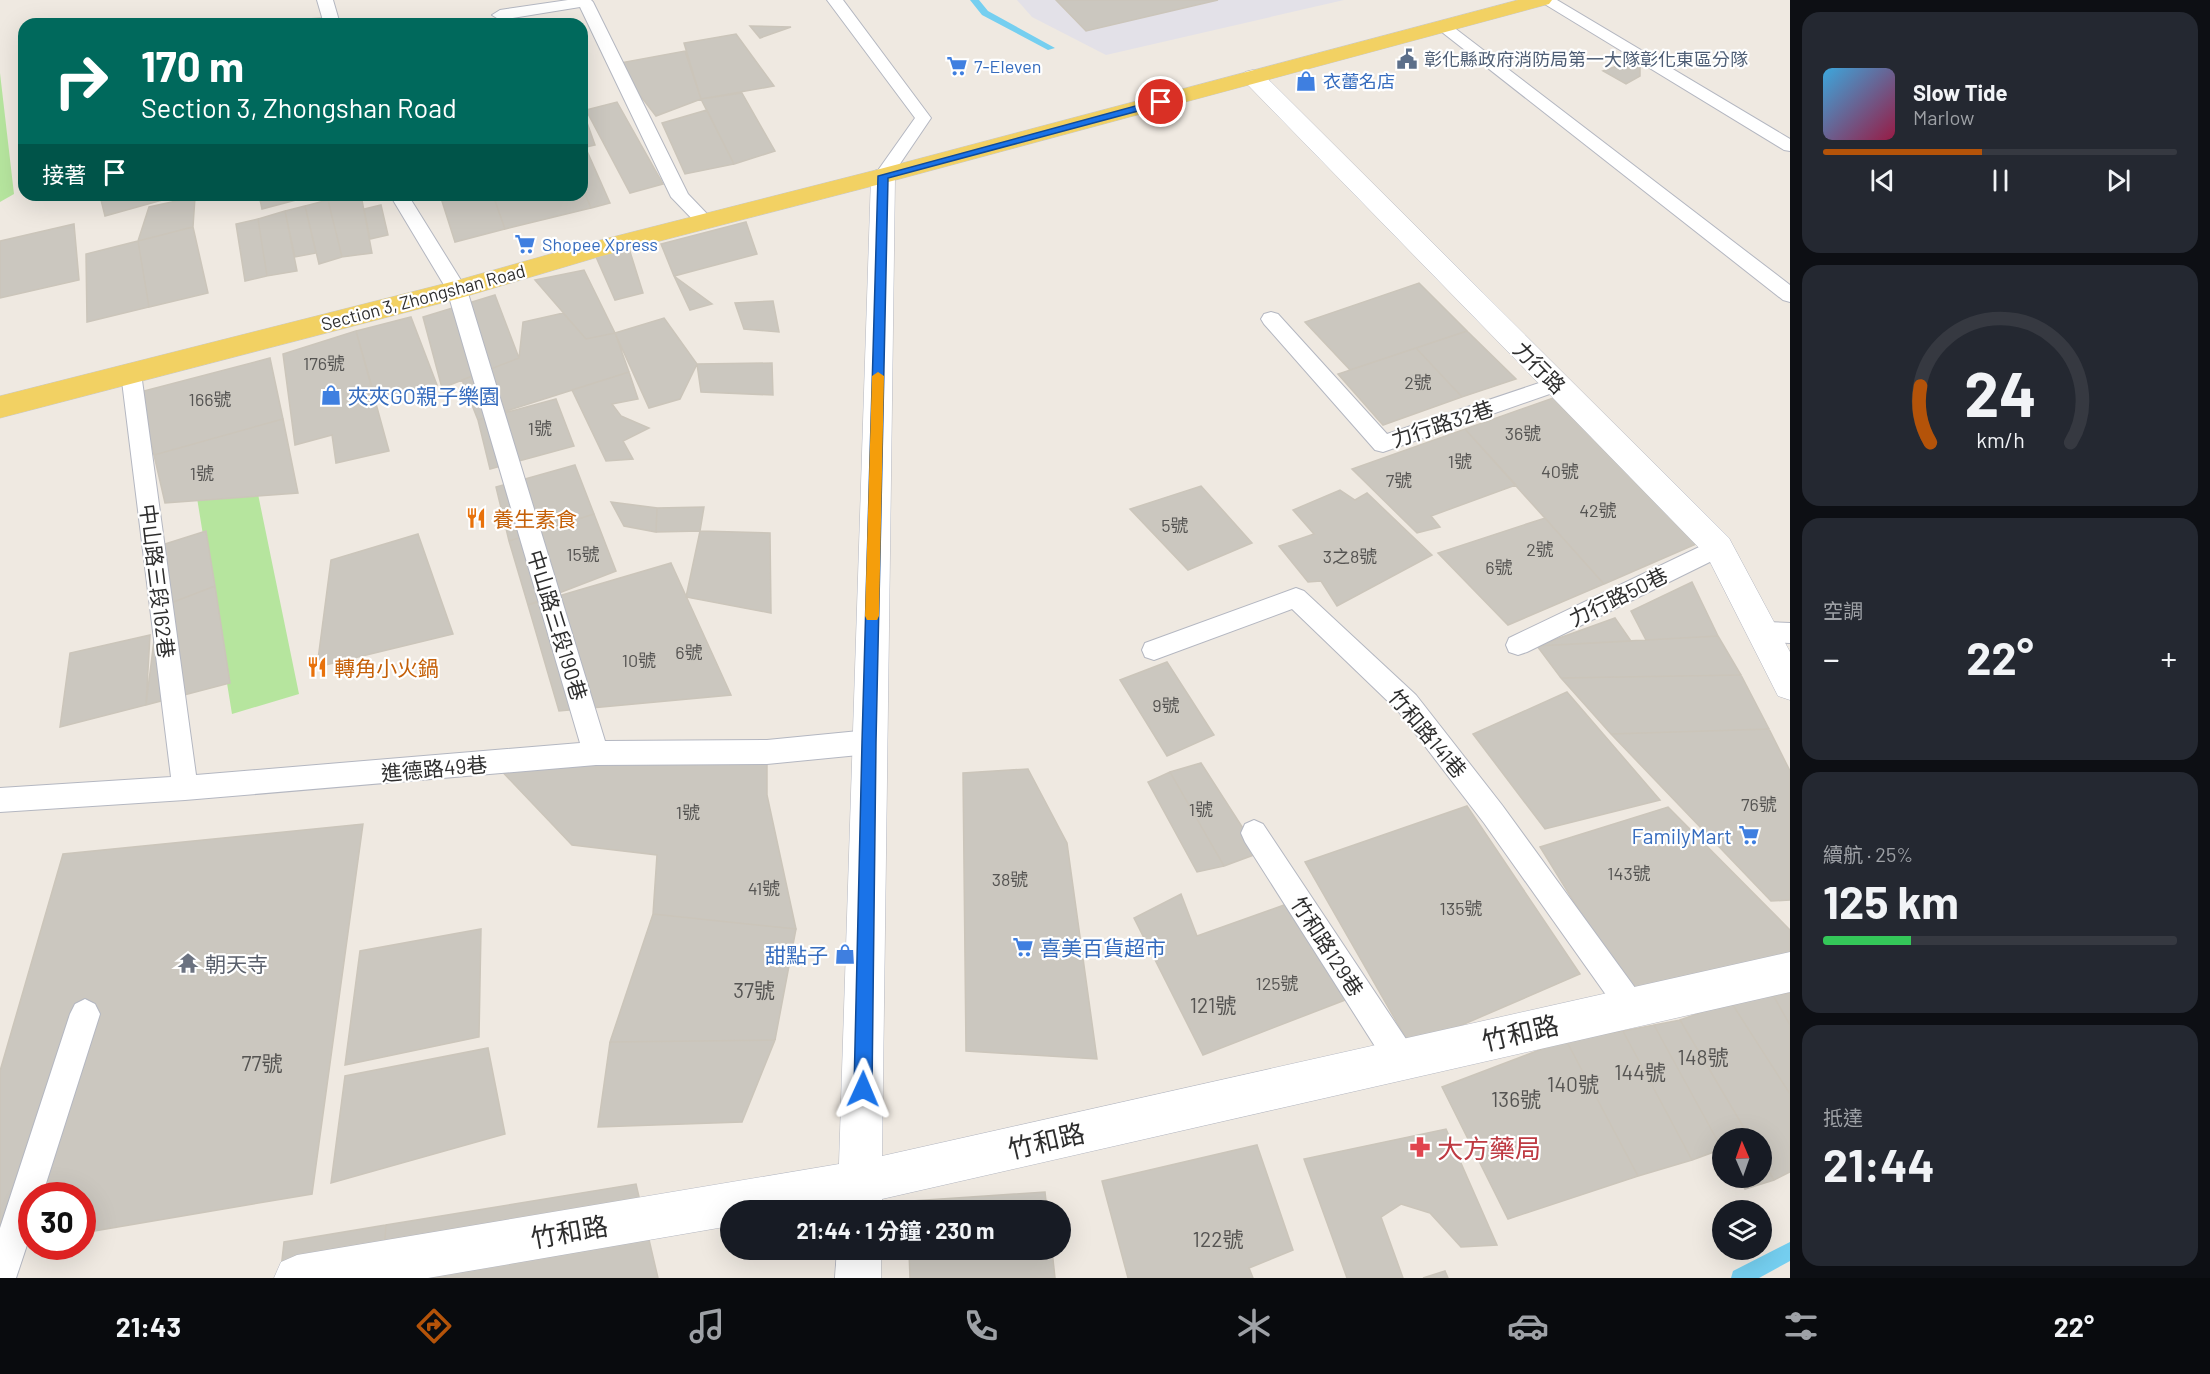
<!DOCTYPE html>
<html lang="zh-TW">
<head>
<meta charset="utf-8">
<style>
  :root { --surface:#171b24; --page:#242831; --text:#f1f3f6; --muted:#9ea1a6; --line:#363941; --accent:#b45309 }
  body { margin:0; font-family:Barlow,"Noto Sans TC",sans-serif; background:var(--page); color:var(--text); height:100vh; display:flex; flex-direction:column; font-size:22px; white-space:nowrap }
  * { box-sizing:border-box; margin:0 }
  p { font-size:20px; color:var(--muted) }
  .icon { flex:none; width:33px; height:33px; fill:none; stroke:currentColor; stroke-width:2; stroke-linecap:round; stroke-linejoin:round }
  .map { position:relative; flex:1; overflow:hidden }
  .sheet { display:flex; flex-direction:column; gap:12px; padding:12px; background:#0d0f14; width:420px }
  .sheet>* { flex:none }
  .banner { position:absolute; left:18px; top:18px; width:570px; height:183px; border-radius:18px; box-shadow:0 6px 24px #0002; background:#00695c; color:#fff; overflow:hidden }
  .needle { width:39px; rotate:358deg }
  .controls { position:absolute; left:1712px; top:1128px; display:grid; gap:12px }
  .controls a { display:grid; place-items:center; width:60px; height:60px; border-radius:50%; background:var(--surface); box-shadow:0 6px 24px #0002; font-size:30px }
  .speed { position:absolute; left:18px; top:1182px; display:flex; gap:12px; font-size:30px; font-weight:700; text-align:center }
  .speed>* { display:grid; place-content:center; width:78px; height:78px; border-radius:50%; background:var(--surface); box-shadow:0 6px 24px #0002; line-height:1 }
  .speed .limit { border:9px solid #d22; background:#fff; color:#111 }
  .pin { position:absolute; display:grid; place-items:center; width:51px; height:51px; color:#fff; margin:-26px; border:3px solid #fff; border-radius:50%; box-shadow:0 2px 6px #0007 }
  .me { position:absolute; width:66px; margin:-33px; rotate:1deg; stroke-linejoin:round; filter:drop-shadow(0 0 4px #0008) }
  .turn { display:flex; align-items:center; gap:21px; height:126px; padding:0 24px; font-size:27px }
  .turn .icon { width:78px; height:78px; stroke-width:2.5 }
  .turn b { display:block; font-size:42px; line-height:51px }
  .then { display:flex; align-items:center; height:57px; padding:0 24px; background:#0003; gap:12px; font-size:22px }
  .big { font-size:45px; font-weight:700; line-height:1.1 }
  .sheet .tile { flex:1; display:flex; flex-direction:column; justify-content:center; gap:9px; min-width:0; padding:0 21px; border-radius:18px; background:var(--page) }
  .sheet .dial { align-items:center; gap:0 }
  .dial svg { height:156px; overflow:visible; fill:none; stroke:var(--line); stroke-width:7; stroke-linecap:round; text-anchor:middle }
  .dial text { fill:var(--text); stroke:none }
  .song { display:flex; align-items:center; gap:18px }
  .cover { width:72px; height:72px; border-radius:9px; background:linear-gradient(135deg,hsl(200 70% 55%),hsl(340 70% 35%)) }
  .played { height:6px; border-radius:3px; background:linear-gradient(90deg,var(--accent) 45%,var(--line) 45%) }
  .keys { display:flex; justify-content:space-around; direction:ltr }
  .heat { display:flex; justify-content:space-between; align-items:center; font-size:33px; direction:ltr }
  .charge { height:9px; border-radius:4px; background:linear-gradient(90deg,#34c759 25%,var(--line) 0) }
  .trip { position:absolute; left:720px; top:1200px; width:351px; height:60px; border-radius:30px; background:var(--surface); box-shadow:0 6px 24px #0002; font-weight:700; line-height:60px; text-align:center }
  .dock { display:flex; height:96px; justify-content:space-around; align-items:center; background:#090b0e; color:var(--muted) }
  .dock .icon { width:42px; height:42px }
  .dock .selected { color:var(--accent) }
  .dock b { font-size:27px; color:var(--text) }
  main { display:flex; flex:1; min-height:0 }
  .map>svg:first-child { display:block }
</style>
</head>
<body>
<main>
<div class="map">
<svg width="1790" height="1278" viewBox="0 0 1790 1278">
  <rect width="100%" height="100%" fill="#efe9e1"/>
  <path fill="#e3e1e8" d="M1017 0H1344L1106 55 1032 17Z"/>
  <path fill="#b6e59e" d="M0 73 14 194 0 202Z
    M234 377 299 694 232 714 180 393Z"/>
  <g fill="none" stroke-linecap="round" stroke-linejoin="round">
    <path fill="#75cff0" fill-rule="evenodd" d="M970 0H979L988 11 1055 48 1048 50 982 15Z
      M1790 1242V1261L1759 1278H1731L1733 1271Z"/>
  </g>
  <path fill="#cbc7bf" stroke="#cbc5ba" stroke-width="1.5" d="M1056 0H1218L1086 31Z
    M323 18 326 24H224Z
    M750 26 791 27 760 38Z
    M736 34 774 86 701 99 684 43Z
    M685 51 701 99 656 116 625 76 620 63Z
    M1631 61 1640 67V76L1626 84 1603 71Z
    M742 93 775 151 734 164 701 99Z
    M617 102 663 184 630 193 586 110Z
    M707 110 734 164 685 174 662 123Z
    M585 117 595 145 582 148V118Z
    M587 151 610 203 591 208 582 186V152Z
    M582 186 591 208 505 229 493 195H582Z
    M108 195H180L105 216 100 196Z
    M259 195H315L262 209Z
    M346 195H361L372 253 342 257 328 200Z
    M440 195H493L505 229 455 242Z
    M195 197 193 227 138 241 149 207Z
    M328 200 342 257 319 264 305 206Z
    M381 205 388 235 370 239 364 209Z
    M305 206 316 253 295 257 285 211Z
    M285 211 297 271 267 276 258 219Z
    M258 219 267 276 245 281 236 224Z
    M746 222 757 254 674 276 661 244Z
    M74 224 79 280 0 298V241Z
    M193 227 208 293 149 307 138 241Z
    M138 241 149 307 87 322 86 254Z
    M627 242 643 293 615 300 593 250Z
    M584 270 615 333 586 339 535 280Z
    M674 276 712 304 690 310Z
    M1419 283 1467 331 1350 370 1305 322Z
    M495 295 519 358 442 388 423 317Z
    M773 301 779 332 744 329 735 303Z
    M563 313 586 339 615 333 629 372 478 420 462 380 519 358 523 322Z
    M411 317 437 385 376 401 356 331Z
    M664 318 697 364 680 399 649 408 615 333Z
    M356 331 389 451 336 463 332 435 295 445 283 354Z
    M1467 331 1516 379 1462 397 1416 348Z
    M1416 348 1462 397 1383 425 1338 374Z
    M270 358 283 419 154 455 140 392Z
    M772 363 773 395 701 392 697 364Z
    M629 372 638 399 612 404 621 416 649 428 623 441 633 459 606 461 572 390Z
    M1553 398 1703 541 1604 584 1465 429Z
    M556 399 574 446 490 469 478 420Z
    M283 419 298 493 165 503 154 455Z
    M1465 429 1516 485 1431 516 1440 527 1417 533 1352 469Z
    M575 465 594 514 509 541 496 487Z
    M1201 486 1252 543 1188 570 1130 509Z
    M1340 490 1355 500 1367 493 1432 555 1337 606 1321 581 1308 582 1279 546 1314 534 1293 510Z
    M611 502 657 508 656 532 624 526Z
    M704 507 700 531 656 532 657 508Z
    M594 514 616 571 528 605 509 541Z
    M1545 518 1604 584 1508 625 1438 553Z
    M206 531 215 586 158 608 149 549Z
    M700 531 770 533 771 613 686 597Z
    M418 534 453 634 317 667 331 560Z
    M671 563 731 695 559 711 528 605Z
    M1692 582 1718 636 1646 640 1631 611Z
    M215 586 230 683 146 705 158 608Z
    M1615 618 1631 641 1537 646Z
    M150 635 146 705 60 727 70 653Z
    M1718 636 1741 675 1561 678 1537 646Z
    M1167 662 1214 735 1167 756 1120 680Z
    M1741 675 1769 729 1611 734 1561 678Z
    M1567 692 1660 800 1545 829 1473 734Z
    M1769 729 1790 771V900L1771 901 1611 734Z
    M767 752V795L796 929 653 914 657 855 572 845 494 763Z
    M1201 763 1259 853 1224 866 1170 772Z
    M1028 769 1067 843 1097 1059 966 1051 963 773Z
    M1170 772 1224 866 1197 872 1148 782Z
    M1467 806 1580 974 1411 1047 1305 862Z
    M1668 807 1790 930V959L1632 996 1540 847Z
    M363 824 312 1194 82 1233V1196H32V1242L0 1247V1071L63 854Z
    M1181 894 1197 936 1287 904 1345 1000 1203 1055 1134 918Z
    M653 914 796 929 775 1040 610 1042Z
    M481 929 479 1037 345 1065 360 951Z
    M1790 993V1025L1773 995Z
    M1773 995 1790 1025V1094L1731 1002Z
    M1731 1002 1790 1094V1172L1774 1180 1761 1158V1138H1750L1680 1020Z
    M1680 1020 1750 1138H1722V1149L1654 1025Z
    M1654 1025 1722 1149 1692 1160 1623 1031Z
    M1623 1031 1692 1160 1638 1176 1566 1040Z
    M775 1040 742 1122 598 1127 610 1042Z
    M1566 1040 1638 1176 1508 1219 1442 1087Z
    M488 1048 505 1134 331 1183 345 1076Z
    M1446 1129 1497 1245 1461 1247 1430 1213 1401 1204 1381 1217 1403 1278H1347L1304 1159Z
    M1257 1145 1293 1250 1249 1268 1253 1278H1128L1102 1181Z
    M1761 1158 1774 1180 1745 1189 1738 1178H1761Z
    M636 1184 658 1278H382L386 1225Z
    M1045 1192 1047 1210H912V1201Z
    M386 1225 382 1278H280L284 1242Z
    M950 1250H1052L1055 1278H910L909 1252Z
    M1445 1271 1448 1278H1423Z"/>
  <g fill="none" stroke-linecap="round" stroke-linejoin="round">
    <g stroke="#b4b7c1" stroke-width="2">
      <path id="lane" d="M317 0H333L340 24H324Z
        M568 0H591L593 2 688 194 711 218 714 222 711 226H699L671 197 580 7 500 20 492 15 500 10Z
        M827 0H843L931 118 889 180H877L874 176 915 118Z
        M1538 0H1557L1790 139V151L1784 150Z
        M1443 21 1448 23 1790 285V302L1783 300 1438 29 1435 26Z
        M390 195H408L467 290 605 741 767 740 869 730 878 734 882 742 878 750 869 754 767 764 596 765 185 800 0 812V788L171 777 121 373 124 368 131 366 138 368 141 373 196 775 580 743 447 290Z
        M1271 312 1278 314 1387 434 1557 377 1564 379 1567 384 1564 389 1383 452 1375 450 1264 324 1261 319 1264 314Z
        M1718 538 1726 540 1729 547 1726 554 1527 652 1518 655 1509 652 1506 645 1509 638Z
        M1296 588 1304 591 1416 695 1502 805 1641 996 1646 1006 1641 1016 1631 1021 1621 1016 1484 823 1398 711 1292 609 1154 660 1145 657 1142 650 1145 643Z
        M1764 622 1790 623V643L1764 642 1756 639 1752 632 1756 625Z
        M1254 820 1263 824 1412 1048 1416 1059 1412 1070 1401 1074 1390 1070 1245 842 1241 833 1245 824Z
        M85 999 95 1004 100 1014 42 1196H32V1230L16 1278H0V1228L70 1014 75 1004Z"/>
    </g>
    <g stroke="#b4b7c1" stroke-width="1">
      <path id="street" d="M1253 70 1261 72 1729 538 1790 652V700L1778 696 1707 556 1245 82 1242 77 1245 72Z
        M883 168 892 171 895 176 882 1156 1790 952V992L882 1199V1210H838V1208L821 1210H730V1226L428 1278H274L281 1262 297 1255 839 1164 871 176 874 171Z
        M837 1250H881V1278H835Z"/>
    </g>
    <g stroke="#c9c9c9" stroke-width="1">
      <path id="primary" d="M1518 0H1552L1549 4 892 181 598 257 457 299 0 418V396L455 281 593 242 880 169Z"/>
    </g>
    <use href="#lane" fill="#fff" fill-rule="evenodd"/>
    <use href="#street" fill="#fff" fill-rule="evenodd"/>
    <use href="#primary" fill="#f2d163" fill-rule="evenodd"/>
  </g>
  <path fill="#1a73e8" stroke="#114b97" stroke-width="1.5" d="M1161 99 1165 102 1164 104 888 178 876 742 872 1089 869 1095 863 1098 857 1095 854 1089 862 742 878 176Z"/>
  <path fill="#f59e0b" d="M878 372 884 376 879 616 877 620H867L865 616 872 376Z"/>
  <defs>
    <g id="civic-bare" transform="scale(1.62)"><path d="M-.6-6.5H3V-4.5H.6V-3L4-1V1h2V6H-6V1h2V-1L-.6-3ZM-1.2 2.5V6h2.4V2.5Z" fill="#5c6f8a" stroke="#fff" stroke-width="2.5" paint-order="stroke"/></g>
    <g id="supermarket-bare" transform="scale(1.62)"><path d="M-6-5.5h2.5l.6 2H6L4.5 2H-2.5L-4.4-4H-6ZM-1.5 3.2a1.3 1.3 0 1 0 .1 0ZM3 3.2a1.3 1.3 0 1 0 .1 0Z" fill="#3f7fe0" stroke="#fff" stroke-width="2.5" paint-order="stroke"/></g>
    <g id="shop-bare" transform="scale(1.62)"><path d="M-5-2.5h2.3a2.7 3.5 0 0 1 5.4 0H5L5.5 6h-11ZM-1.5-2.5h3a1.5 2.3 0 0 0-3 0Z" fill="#3f7fe0" stroke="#fff" stroke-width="2.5" paint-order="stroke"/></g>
    <g id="restaurant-bare" transform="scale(1.62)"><path d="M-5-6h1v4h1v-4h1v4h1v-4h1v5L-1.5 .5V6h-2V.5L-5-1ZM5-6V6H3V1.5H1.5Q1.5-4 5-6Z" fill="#e8710a" stroke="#fff" stroke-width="2.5" paint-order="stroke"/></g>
    <g id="temple-bare" transform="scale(1.62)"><path d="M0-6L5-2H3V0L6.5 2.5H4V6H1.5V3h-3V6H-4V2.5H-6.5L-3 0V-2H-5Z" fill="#6b7280" stroke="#fff" stroke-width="2.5" paint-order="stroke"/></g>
    <g id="pharmacy-bare" transform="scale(1.62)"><path d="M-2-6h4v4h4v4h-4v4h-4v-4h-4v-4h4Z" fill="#e0444e" stroke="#fff" stroke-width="2.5" paint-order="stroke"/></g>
  </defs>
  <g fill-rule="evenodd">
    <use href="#civic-bare" x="1407" y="59"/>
    <use href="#supermarket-bare" x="957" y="66"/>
    <use href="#shop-bare" x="1306" y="81"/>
    <use href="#supermarket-bare" x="525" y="244"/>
    <use href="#shop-bare" x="331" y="395"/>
    <use href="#restaurant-bare" x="476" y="518"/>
    <use href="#restaurant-bare" x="317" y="667"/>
    <use href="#supermarket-bare" x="1749" y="835"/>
    <use href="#supermarket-bare" x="1023" y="947"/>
    <use href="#shop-bare" x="845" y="954"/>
    <use href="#temple-bare" x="188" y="963"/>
    <use href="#pharmacy-bare" x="1420" y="1147"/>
  </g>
  <g text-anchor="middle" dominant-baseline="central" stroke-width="4.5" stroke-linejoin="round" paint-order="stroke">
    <g font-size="18" fill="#4e5e75" stroke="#fff" text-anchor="start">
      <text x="1424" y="59">彰化縣政府消防局第一大隊彰化東區分隊</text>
    </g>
    <g font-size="18" fill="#366cbe" stroke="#fff" text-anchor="start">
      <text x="974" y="66">7-Eleven</text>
      <text x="1323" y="81">衣蕾名店</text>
      <text x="542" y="244">Shopee Xpress</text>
    </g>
    <g font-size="18" fill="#2e2e2e" stroke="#fff">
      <text transform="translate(423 297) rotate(-15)">Section 3, Zhongshan Road</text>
    </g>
    <g font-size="18" fill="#555452">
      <text x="324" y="363">176號</text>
      <text x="1418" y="382">2號</text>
      <text x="210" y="399">166號</text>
      <text x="540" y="428">1號</text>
      <text x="1523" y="433">36號</text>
      <text x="1460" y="461">1號</text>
      <text x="1560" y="471">40號</text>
      <text x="202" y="473">1號</text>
      <text x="1399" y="480">7號</text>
      <text x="1598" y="510">42號</text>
      <text x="1175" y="525">5號</text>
      <text x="1540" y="549">2號</text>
      <text x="583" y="554">15號</text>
      <text x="1350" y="556">3之8號</text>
      <text x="1499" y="567">6號</text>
      <text x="689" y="652">6號</text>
      <text x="639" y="660">10號</text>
      <text x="1166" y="705">9號</text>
      <text x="1759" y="804">76號</text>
      <text x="1201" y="809">1號</text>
      <text x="688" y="812">1號</text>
      <text x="1629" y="873">143號</text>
      <text x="1010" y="879">38號</text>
      <text x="764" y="888">41號</text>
      <text x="1461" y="908">135號</text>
      <text x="1277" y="983">125號</text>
    </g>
    <g font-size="21" fill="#2e2e2e" stroke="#fff">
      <text transform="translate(1540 367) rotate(45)">力行路</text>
      <text transform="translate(1442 423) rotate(-18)">力行路32巷</text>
      <text transform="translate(158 581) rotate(83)">中山路三段162巷</text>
      <text transform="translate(1618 596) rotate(-26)">力行路50巷</text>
      <text transform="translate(558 625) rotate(73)">中山路三段190巷</text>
      <text transform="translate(1428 733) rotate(50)">竹和路141巷</text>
      <text transform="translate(434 768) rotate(-5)">進德路49巷</text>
      <text transform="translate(1328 946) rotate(57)">竹和路129巷</text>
    </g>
    <g font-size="21" fill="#366cbe" stroke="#fff" text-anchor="start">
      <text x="348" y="395">夾夾GO親子樂園</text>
      <text x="1732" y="835" text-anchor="end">FamilyMart</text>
      <text x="1040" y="947">喜美百貨超市</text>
      <text x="828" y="954" text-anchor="end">甜點子</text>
    </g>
    <g font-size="21" fill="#c56008" stroke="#fff" text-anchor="start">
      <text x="493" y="518">養生素食</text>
      <text x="334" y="667">轉角小火鍋</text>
    </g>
    <g font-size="21" fill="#5b616d" stroke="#fff" text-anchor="start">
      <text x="205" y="963">朝天寺</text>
    </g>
    <g font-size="21" fill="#555452">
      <text x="754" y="989">37號</text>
      <text x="1213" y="1004">121號</text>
      <text x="1703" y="1056">148號</text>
      <text x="262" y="1062">77號</text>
      <text x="1640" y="1071">144號</text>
      <text x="1573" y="1083">140號</text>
      <text x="1516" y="1098">136號</text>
      <text x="1218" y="1238">122號</text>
    </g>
    <g font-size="26" fill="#2e2e2e" stroke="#fff">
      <text transform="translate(1520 1032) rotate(-13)">竹和路</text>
      <text transform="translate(1046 1140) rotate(-13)">竹和路</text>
      <text transform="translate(569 1231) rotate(-10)">竹和路</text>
    </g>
    <g font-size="26" fill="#be3a42" stroke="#fff" text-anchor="start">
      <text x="1437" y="1147">大方藥局</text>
    </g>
  </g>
</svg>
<div class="controls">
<a><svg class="needle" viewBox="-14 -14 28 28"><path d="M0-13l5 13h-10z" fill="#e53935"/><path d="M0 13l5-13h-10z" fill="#9ea1a6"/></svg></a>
<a><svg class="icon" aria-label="layers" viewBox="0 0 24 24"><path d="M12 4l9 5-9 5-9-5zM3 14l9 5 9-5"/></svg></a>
</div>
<div class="speed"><div class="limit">30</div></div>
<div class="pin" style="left:1161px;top:102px;background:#d93025"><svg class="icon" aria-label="arrive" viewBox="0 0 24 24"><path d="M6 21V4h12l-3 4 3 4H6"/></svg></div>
<svg class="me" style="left:863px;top:1089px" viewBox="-20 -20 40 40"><path d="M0-17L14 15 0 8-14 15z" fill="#1a73e8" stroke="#fff" stroke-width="4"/></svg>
<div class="trip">21:44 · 1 分鐘 · 230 m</div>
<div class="banner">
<div class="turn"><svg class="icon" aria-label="right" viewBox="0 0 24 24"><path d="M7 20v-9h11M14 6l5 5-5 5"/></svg><div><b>170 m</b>Section 3, Zhongshan Road</div></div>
<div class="then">接著<svg class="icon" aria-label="arrive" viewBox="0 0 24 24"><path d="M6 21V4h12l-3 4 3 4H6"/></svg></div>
</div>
</div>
<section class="sheet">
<div class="tile">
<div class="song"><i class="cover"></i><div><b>Slow Tide</b><p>Marlow</p></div></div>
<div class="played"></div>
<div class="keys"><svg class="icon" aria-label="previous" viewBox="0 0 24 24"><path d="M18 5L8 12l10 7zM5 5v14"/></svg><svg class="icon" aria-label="pause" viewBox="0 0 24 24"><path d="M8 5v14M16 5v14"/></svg><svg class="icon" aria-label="next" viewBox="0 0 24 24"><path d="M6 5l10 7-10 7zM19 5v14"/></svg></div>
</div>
<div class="tile dial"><svg viewBox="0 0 100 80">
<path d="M14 69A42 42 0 1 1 86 69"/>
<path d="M14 69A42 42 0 0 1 9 40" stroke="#b45309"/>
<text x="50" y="56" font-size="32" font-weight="700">24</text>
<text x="50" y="72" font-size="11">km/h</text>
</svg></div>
<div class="tile"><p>空調</p>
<div class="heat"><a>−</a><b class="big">22°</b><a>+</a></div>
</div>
<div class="tile"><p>續航 · 25%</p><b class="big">125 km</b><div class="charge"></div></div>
<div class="tile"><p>抵達</p><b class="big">21:44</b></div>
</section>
</main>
<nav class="dock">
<b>21:43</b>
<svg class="icon selected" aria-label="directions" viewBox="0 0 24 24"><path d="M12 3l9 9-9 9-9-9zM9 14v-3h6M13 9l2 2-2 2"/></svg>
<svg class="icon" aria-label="music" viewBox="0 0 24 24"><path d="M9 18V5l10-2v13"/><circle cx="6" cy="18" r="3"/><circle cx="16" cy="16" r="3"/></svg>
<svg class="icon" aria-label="phone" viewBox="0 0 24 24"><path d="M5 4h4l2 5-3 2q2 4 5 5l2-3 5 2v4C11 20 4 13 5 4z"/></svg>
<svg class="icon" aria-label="climate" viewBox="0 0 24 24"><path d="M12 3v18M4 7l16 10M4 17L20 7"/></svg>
<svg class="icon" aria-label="car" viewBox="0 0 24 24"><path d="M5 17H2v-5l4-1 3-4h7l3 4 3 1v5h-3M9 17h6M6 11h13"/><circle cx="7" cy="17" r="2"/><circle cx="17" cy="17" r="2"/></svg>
<svg class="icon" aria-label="filters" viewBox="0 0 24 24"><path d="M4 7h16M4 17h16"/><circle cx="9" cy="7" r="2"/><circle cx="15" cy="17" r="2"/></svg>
<b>22°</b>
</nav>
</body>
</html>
